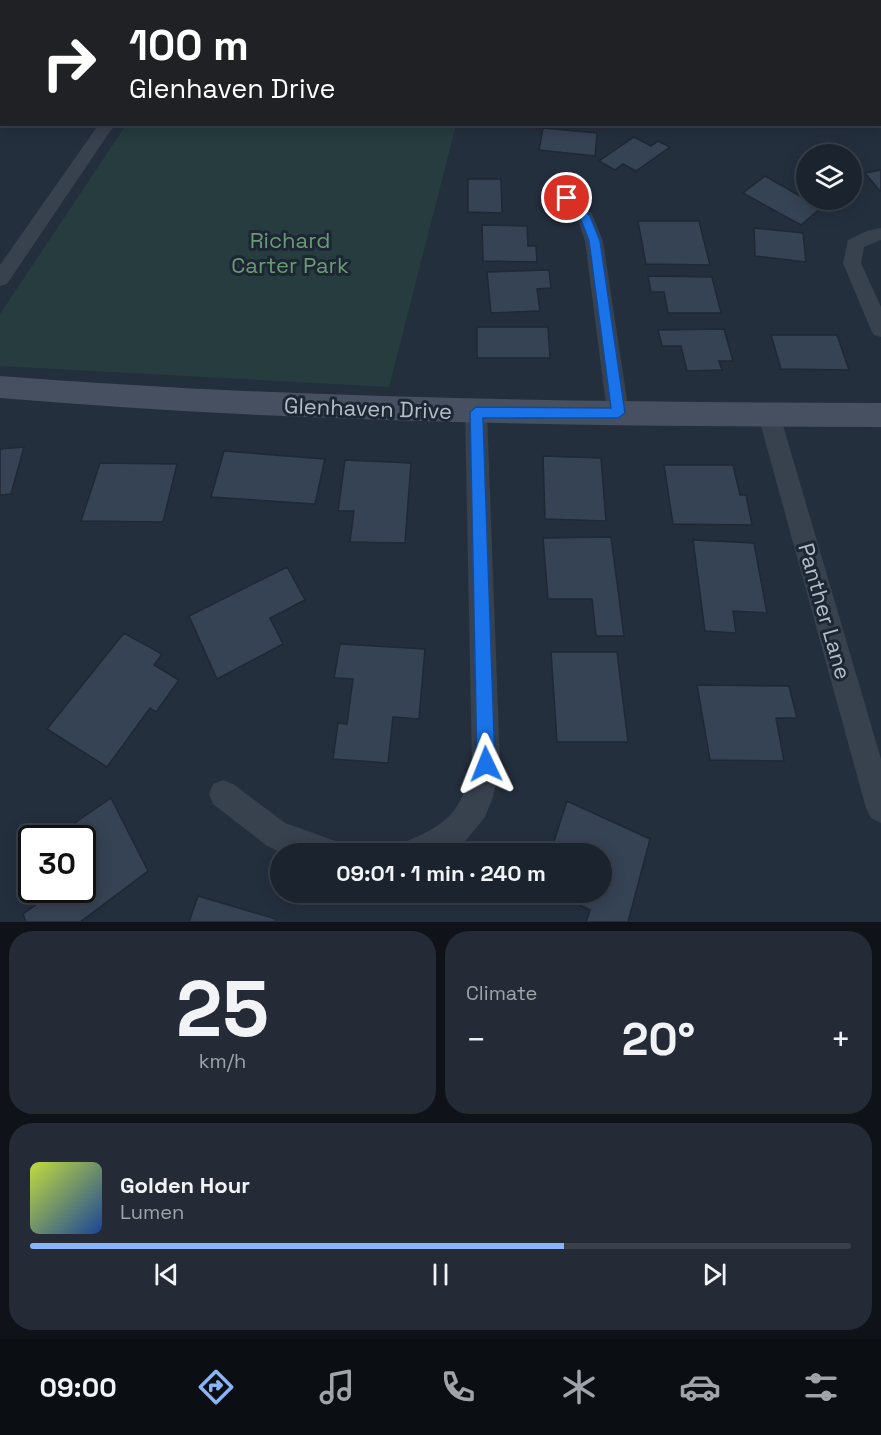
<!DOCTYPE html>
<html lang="en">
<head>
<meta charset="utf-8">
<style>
  :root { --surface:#1b232e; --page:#242b36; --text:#f1f3f6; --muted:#a0a4aa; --line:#39404a; --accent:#8ab4f8 }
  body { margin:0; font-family:"Space Grotesk",sans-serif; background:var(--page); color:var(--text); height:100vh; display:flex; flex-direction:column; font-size:22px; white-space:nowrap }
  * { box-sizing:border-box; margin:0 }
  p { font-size:20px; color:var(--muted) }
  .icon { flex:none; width:33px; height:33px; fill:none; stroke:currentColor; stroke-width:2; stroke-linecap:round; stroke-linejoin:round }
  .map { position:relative; height:922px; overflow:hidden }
  .side { display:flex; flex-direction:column; gap:9px; padding:9px; background:#0f1319; flex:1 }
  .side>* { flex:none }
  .top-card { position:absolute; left:0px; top:0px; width:882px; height:126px; box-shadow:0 3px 15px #0003,0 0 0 2px var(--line); background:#202124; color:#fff; overflow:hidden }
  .controls { position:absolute; left:796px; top:144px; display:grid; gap:12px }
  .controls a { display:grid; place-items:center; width:66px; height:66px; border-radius:50%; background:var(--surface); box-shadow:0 3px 15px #0003,0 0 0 2px var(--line); font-size:30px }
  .speed { position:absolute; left:18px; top:825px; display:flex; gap:12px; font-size:30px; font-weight:700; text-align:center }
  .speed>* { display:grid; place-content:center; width:78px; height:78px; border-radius:50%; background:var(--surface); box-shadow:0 3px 15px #0003,0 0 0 2px var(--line); line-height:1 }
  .speed .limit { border:3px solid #111; border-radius:9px; background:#fff; color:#111 }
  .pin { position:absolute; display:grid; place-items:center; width:51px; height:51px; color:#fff; margin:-26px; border:3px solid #fff; border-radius:50%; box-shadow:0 2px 6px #0007 }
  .me { position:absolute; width:66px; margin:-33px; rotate:358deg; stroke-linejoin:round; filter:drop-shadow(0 0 4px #0008) }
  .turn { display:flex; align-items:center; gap:21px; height:126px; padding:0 30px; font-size:27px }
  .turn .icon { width:78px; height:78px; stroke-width:2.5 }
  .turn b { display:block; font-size:42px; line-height:51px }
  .big { font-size:45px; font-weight:600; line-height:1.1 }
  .side .tile { flex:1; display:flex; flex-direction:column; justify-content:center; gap:9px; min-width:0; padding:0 21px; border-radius:24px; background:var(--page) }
  .side .dial { align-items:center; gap:0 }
  .dial b { font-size:78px; line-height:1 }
  .song { display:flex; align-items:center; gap:18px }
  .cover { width:72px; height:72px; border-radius:9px; background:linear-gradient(135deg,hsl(70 70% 55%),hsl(220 70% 35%)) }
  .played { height:6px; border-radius:3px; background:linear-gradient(90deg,var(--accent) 65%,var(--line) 65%) }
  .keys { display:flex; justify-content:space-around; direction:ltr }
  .heat { display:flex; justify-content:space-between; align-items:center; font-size:33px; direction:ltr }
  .side .tiles { flex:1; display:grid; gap:9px; grid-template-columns:1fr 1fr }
  .tile:last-child { grid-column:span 2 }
  .trip { position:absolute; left:270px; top:843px; width:342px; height:60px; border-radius:30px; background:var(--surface); box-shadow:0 3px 15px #0003,0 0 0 2px var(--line); font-weight:600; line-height:60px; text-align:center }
  .dock { display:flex; height:96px; justify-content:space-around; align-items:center; background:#0b0e12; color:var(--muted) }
  .dock .icon { width:42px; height:42px }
  .dock .active { color:var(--accent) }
  .dock b { font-size:27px; color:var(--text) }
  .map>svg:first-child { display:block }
</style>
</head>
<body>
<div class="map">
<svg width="881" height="922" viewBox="0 0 881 922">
  <rect width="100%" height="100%" fill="#242f3e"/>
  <path fill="#263c3f" d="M209 0H489L208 1Z
    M126 125H456L389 387 0 366V314Z"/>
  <path fill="#364354" stroke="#1f2835" stroke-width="1.5" d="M42 0 138 1 41 2Z
    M543 128 597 133 595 156 539 150Z
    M634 137 651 146 658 141 670 147 636 171 623 164 615 170 599 161Z
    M881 170V191H880L865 173Z
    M765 176 807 200 822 207 801 225 743 193Z
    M468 179H501L502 213 468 212Z
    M638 221H699L710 265 646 264Z
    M482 225 527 226 528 246H536L537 262 483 261Z
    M754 228 803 233 806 262 755 256Z
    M549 270 551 288 537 289 540 311 491 313 487 272Z
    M648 276 712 277 721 313H668L664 292H651Z
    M477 327H548L550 358H477Z
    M724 329 733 361H719L722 370 687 371 681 346H662L658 330Z
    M771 335H837L849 370 781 369Z
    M24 447 11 494 0 495V449Z
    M224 451 325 459 315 504 211 497Z
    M543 456 601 458 606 521 545 519Z
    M345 460 411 463 405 543 350 542 354 511H338Z
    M100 463 177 464 163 522 81 521Z
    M664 465H733L740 495H746L752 525 673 524Z
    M611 537 624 636H596L592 599H548L543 538Z
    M693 540 754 543 767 613 733 611 736 633 705 631Z
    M287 567 305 600 270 618 283 644 217 679 189 616Z
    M124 633 162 654 154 665 179 680 156 712 150 708 107 767 47 729Z
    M340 644 425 649 419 719 393 717 388 763 333 759 338 723 347 724 353 679 334 678Z
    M551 652H617L628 742H557Z
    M697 685 789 686 797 718H776L784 761 710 760Z
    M111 798 148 871 80 922H26L23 914 40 902 35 890H82V838H53Z
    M567 801 650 839 628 922H586L590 910 553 892H602V854H550Z
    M32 854V881L23 860Z
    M198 896 276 919 275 922H189Z"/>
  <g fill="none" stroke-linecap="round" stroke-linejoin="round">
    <path fill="#38414e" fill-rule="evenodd" d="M138 0H146L138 2Z"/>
    <path fill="#38414e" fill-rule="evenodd" d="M186 0H200L185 2Z
      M99 124H115L7 284 0 286V265Z
      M567 192 573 194 592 214 603 241 629 413 626 419 618 422 610 419 607 413 585 241 578 220 558 198 561 194Z
      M881 228V240L864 247 861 263 881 307V337L874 335 871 330 843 263 848 240 867 231Z
      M476 403 484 406 487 412 500 764 493 797 485 817 463 844 450 854H398L402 843C447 825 462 813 472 764L465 412 468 406Z
      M769 406 777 409 780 415 881 759V823L871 818 866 808 758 415 761 409Z
      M223 780 233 784 285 823 341 843 345 854H286L276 850 266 845 213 804 209 794 213 784Z"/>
    <path fill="#465061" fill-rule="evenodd" d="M0 376C293 399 587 402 881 403V427C587 426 293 423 0 398Z"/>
  </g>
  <path fill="#1a73e8" stroke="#114b97" stroke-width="1.5" d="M567 195 570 196 590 216 600 241 625 413 618 418H483L495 764 492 770 486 773 480 770 477 764 470 412 476 407 611 408 589 241 581 220 561 198Z"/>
  <g text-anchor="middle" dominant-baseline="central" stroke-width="6" stroke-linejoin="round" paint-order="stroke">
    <g font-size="22" fill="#6b9a76" stroke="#1d2633">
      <text x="290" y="240">Richard<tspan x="290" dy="25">Carter Park</tspan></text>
    </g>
    <g font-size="22" fill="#b4bcc9" stroke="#1d2633">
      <text transform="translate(368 408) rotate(2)">Glenhaven Drive</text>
      <text transform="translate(825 611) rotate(74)">Panther Lane</text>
    </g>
  </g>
</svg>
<div class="controls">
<a><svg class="icon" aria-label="layers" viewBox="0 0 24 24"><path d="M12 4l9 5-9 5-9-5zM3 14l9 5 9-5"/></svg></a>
</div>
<div class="speed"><div class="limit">30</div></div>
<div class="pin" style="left:567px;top:198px;background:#d93025"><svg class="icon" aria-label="arrive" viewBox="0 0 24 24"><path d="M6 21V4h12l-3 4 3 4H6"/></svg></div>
<svg class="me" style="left:486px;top:764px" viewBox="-20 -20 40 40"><path d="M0-17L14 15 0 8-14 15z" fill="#1a73e8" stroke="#fff" stroke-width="4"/></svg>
<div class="trip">09:01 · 1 min · 240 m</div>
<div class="top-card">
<div class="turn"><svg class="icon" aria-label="right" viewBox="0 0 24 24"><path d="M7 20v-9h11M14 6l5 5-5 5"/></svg><div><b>100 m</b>Glenhaven Drive</div></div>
</div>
</div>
<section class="side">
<div class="tiles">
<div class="tile dial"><b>25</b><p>km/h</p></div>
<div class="tile"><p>Climate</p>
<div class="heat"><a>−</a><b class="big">20°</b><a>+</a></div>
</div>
<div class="tile">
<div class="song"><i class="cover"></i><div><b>Golden Hour</b><p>Lumen</p></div></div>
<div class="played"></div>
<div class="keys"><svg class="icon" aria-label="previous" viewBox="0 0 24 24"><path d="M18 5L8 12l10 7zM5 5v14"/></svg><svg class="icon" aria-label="pause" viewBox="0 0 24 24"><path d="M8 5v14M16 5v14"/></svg><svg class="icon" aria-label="next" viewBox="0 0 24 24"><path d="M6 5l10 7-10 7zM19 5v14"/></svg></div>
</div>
</div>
</section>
<nav class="dock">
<b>09:00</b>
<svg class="icon active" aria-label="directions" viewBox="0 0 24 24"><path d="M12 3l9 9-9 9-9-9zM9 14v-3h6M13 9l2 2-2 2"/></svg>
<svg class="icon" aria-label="music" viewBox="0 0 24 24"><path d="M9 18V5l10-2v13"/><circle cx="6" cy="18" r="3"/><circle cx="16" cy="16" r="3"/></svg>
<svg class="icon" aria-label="phone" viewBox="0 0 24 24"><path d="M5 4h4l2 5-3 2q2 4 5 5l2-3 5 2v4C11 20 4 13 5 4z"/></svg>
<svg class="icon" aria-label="climate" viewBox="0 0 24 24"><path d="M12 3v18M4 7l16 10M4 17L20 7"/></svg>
<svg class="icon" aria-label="car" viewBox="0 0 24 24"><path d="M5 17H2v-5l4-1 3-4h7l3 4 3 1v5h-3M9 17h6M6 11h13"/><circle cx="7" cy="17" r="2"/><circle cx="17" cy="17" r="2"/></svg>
<svg class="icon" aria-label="filters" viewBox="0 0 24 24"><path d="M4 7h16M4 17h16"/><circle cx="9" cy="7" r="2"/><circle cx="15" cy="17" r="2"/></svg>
</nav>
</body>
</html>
